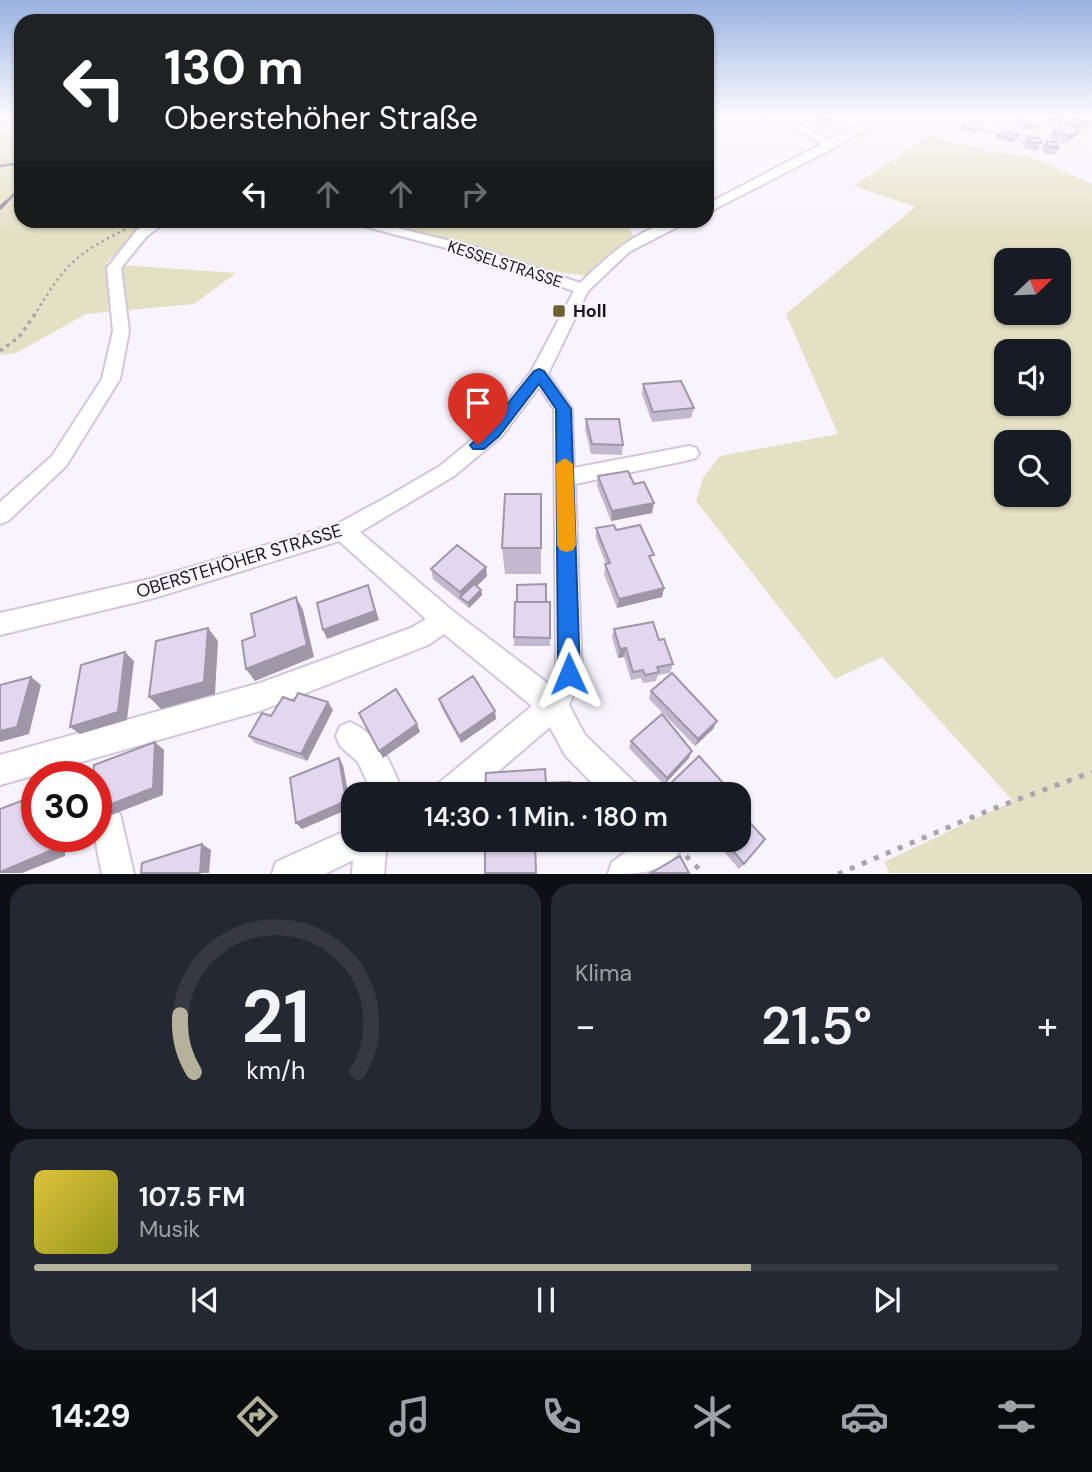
<!DOCTYPE html>
<html lang="de">
<head>
<meta charset="utf-8">
<style>
  :root { --surface:#171b24; --page:#242831; --text:#f1f3f6; --muted:#9ea1a6; --line:#363941; --accent:#b5b29c }
  body { margin:0; font-family:"DM Sans",sans-serif; background:var(--page); color:var(--text); height:100vh; display:flex; flex-direction:column; font-size:26px; white-space:nowrap }
  * { box-sizing:border-box; margin:0 }
  p { font-size:23px; color:var(--muted) }
  .icon { flex:none; width:38px; height:38px; fill:none; stroke:currentColor; stroke-width:2; stroke-linecap:round; stroke-linejoin:round }
  .map { position:relative; height:874px; overflow:hidden }
  .sheet { display:flex; flex-direction:column; gap:10px; padding:10px; background:#0d0f14; flex:1 }
  .sheet>* { flex:none }
  .banner { position:absolute; left:14px; top:14px; width:700px; height:214px; border-radius:21px; box-shadow:0 2px 5px #0004; background:#202124; color:#fff; overflow:hidden }
  .needle { width:46px; rotate:67deg }
  .buttons { position:absolute; left:994px; top:248px; display:grid; gap:14px }
  .buttons a { display:grid; place-items:center; width:77px; height:77px; border-radius:14px; background:var(--surface); box-shadow:0 2px 5px #0004; font-size:35px }
  .speed { position:absolute; left:21px; top:761px; display:flex; gap:14px; font-size:35px; font-weight:700; text-align:center }
  .speed>* { display:grid; place-content:center; width:91px; height:91px; border-radius:50%; background:var(--surface); box-shadow:0 2px 5px #0004; line-height:1 }
  .speed .limit { border:10px solid #d22; background:#fff; color:#111 }
  .pin { position:absolute; display:grid; place-items:center; width:60px; height:60px; color:#fff; margin:-72px -30px; border-radius:50% 50% 50% 0; rotate:-45deg; box-shadow:0 0 7px #0007 }
  .pin .icon { rotate:45deg }
  .me { position:absolute; width:77px; margin:-38px; rotate:359deg; stroke-linejoin:round; filter:drop-shadow(0 0 5px #0008) }
  .turn { display:flex; align-items:center; gap:24px; height:147px; padding:0 35px; font-size:32px }
  .turn .icon { width:91px; height:91px; stroke-width:2.5 }
  .turn b { display:block; font-size:49px; line-height:60px }
  .lanes { display:flex; align-items:center; height:66px; padding:0 35px; background:#0003; justify-content:center; gap:35px; direction:ltr }
  .lanes .off { opacity:.35 }
  .big { font-size:52px; font-weight:600; line-height:1.1 }
  .sheet .widget { flex:1; display:flex; flex-direction:column; justify-content:center; gap:10px; min-width:0; padding:0 24px; border-radius:21px; background:var(--page) }
  .sheet .dial { align-items:center; gap:0 }
  .dial svg { height:182px; overflow:visible; fill:none; stroke:var(--line); stroke-width:7; stroke-linecap:round; text-anchor:middle }
  .dial text { fill:var(--text); stroke:none }
  .song { display:flex; align-items:center; gap:21px }
  .cover { width:84px; height:84px; border-radius:10px; background:linear-gradient(135deg,hsl(50 70% 55%),hsl(60 70% 35%)) }
  .played { height:7px; border-radius:4px; background:linear-gradient(90deg,var(--accent) 70%,var(--line) 70%) }
  .keys { display:flex; justify-content:space-around; direction:ltr }
  .heat { display:flex; justify-content:space-between; align-items:center; font-size:38px; direction:ltr }
  .sheet .tiles { flex:1; display:grid; gap:10px; grid-template-columns:1fr 1fr }
  .widget:last-child { grid-column:span 2 }
  .trip { position:absolute; left:341px; top:782px; width:410px; height:70px; border-radius:21px; background:var(--surface); box-shadow:0 2px 5px #0004; font-weight:600; line-height:70px; text-align:center }
  .tab-bar { display:flex; height:112px; justify-content:space-around; align-items:center; background:#090b0e; color:var(--muted) }
  .tab-bar .icon { width:49px; height:49px }
  .tab-bar .selected { color:var(--accent) }
  .tab-bar b { font-size:32px; color:var(--text) }
  .map>svg:first-child { display:block }
</style>
</head>
<body>
<div class="map">
<svg width="1092" height="874" viewBox="0 0 1092 874">
  <rect width="100%" height="100%" fill="#f8f3fd"/>
  <path fill="#e4e0c3" fill-rule="evenodd" d="M0 116H21V220L153 221 142 226 106 264 236 273 194 304 86 314 16 353 0 355Z
    M928 136 993 152 1029 156 1092 184V873H890L884 862 1013 801 882 657 835 679 696 501 703 478 720 456 838 434 786 314 915 207 853 186ZM1006 261H1059V313H1006ZM1006 352H1059V404H1006ZM1006 443H1059V495H1006Z
    M368 221H626L634 237 590 276C520 269 434 245 368 221Z"/>
  <g fill="none" stroke-linecap="round" stroke-linejoin="round">
    <path stroke="#9181a0" stroke-width="2.5" d="M0 166 21 163
      M4 204 21 188"/>
    <path stroke="#9181a0" stroke-width="3.5" d="M0 208 6 202"/>
    <g stroke="#d2c6de" stroke-width="4">
      <path id="minor" d="M875 116H888L836 147 707 213V204L822 144 797 130V126H803L830 140Z
        M958 116H969L974 121 1037 139 1032 142 968 125Z
        M1061 116 1092 119V125L1063 118Z
        M153 220H169L147 236 121 268 129 331 120 379 66 466 8 521 0 524V502L52 456 102 379 113 331 107 268 137 230Z
        M340 220H364L479 248 580 283C610 254 646 220 691 220L629 252 588 291 548 374 572 409 574 468 689 446 696 448 699 453 696 458 689 460 575 484 582 674 569 705 585 735 635 783 639 794H603L565 755 550 727 472 794H435L439 783 532 706 444 634 428 645 260 711 0 785V755L260 683 411 628 426 619 339 541 154 598 0 635V613L154 578 337 524 387 497 440 466 487 427 531 372 574 291 469 254ZM539 387 554 409 556 673 550 685 454 612 360 532 454 476 501 437Z
        M350 722C379 734 393 766 403 794H373L358 762 340 746 336 736 340 726Z
        M109 809 120 814 134 874H102C98 854 92 833 98 814Z
        M354 827V840H387L384 874H352L353 860 325 874H272L276 862Z
        M643 840H686C671 874 640 874 608 874L612 862Z"/>
    </g>
    <path stroke="#a9a4ae" stroke-width="2.5" stroke-dasharray="2.5 3.5" stroke-linecap="butt" d="M34 316C65 264 74 255 128 228"/>
    <path stroke="#a9a4ae" stroke-width="3.5" stroke-dasharray="3.5 4.5" stroke-linecap="butt" d="M0 351 19 337 35 314"/>
    <path stroke="#a9a4ae" stroke-width="5" stroke-dasharray="5 8" stroke-linecap="butt" d="M686 856 704 874
      M838 874 987 811 1092 772"/>
    <use href="#minor" fill="#fff" fill-rule="evenodd"/>
  </g>
  <path fill="#c3b9ce" d="M809 116H835L833 122 822 124 808 118Z
    M1042 116H1058L1057 118 1067 124 1069 121 1092 122 1088 129 1070 125 1077 135 1065 143 1049 139 1053 132 1061 126 1048 123 1049 121 1041 118Z
    M1019 124 1035 129 1030 131 1017 128Z
    M961 126H981L979 130 975 133 960 130Z
    M998 135 1016 139 1012 143 996 139Z
    M1027 137 1041 143 1037 151 1025 149 1023 144Z
    M1046 141 1059 148 1055 155 1044 154 1042 148Z
    M643 384 694 408 691 418 652 422 642 394Z
    M586 419 623 445 622 455 591 454 585 429Z
    M598 476 634 484 652 513 611 521 597 486Z
    M541 494V574H505L502 548Z
    M596 528 616 530 652 563 664 588 662 597 617 608 604 574 606 564 596 538Z
    M431 569 487 576 476 587 481 590 482 595 469 608 433 579Z
    M546 602H550V646H514V637Z
    M614 629 659 640 673 664 670 673 658 675 656 681 643 683 641 678 631 680 624 657 618 658 612 637Z
    M651 691 717 721 713 729 695 746 649 699Z
    M439 699 496 719 461 743 441 707Z
    M294 701 333 710 307 761 255 743 249 736 271 716Z
    M631 741 689 758 664 785 629 748Z
    M671 783 724 784 717 794H672L668 790Z
    M714 840H738L744 864 739 869Z"/>
  <path fill="#9f96a7" d="M830 116H835L833 122 822 124 825 117Z
    M1081 128 1077 135 1065 143 1069 136Z
    M654 503 652 513 611 521 612 511Z
    M486 567 487 576 463 599 460 597V592Z
    M368 585 379 620 327 639 323 630Z
    M664 588 662 597 617 608 619 599Z
    M481 590 482 595 469 608 468 603Z
    M296 597 303 610 314 657 255 681 246 669Z
    M208 628 218 641 215 694 161 709 149 697Z
    M626 648 624 657 618 658 620 649Z
    M125 652 134 661 127 720 80 734 70 727Z
    M31 677 41 685 29 734 0 742V731Z
    M328 702 333 710 307 761 301 754Z
    M495 711 496 719 461 743 459 736Z
    M717 721 713 729 695 746 698 739Z
    M417 724 420 732 383 758 379 751Z
    M155 742 164 750 163 795 101 819 96 816V810Z
    M692 751 689 758 664 785 667 778Z
    M339 758 343 765 351 808 302 829 296 823Z
    M54 836H66L65 856 22 873H0V872Z
    M202 844 211 850 209 873H200Z"/>
  <path fill="#e3d7ef" stroke="#9f96a7" stroke-width="2" d="M1051 116 1067 120 1064 123 1050 119Z
    M1074 118 1092 122V124L1090 125 1069 121Z
    M966 122 981 126 976 130 961 126Z
    M1024 122 1037 125 1032 128 1019 124Z
    M1065 124 1081 128 1069 136 1053 132Z
    M1003 132 1018 135 1013 139 998 135Z
    M1027 137 1039 138 1041 143 1029 142Z
    M1046 141 1056 142 1059 148 1048 146Z
    M681 381 694 408 653 412 643 384Z
    M586 419H619L623 445 592 444Z
    M628 471 634 484 644 482 654 503 612 511 598 476Z
    M505 494H541V548H502Z
    M614 525 616 530 640 525 654 555 649 556 664 588 619 599 605 564 610 563 596 528Z
    M457 545 486 567 460 592 431 569Z
    M474 584 481 590 468 603 460 597Z
    M546 584V602H517V585Z
    M368 585 375 611 323 630 317 603Z
    M296 597 307 645 246 669 242 641 255 636 251 614Z
    M515 602H550V638L514 637Z
    M653 622 659 640 664 639 673 664 657 667 659 672 645 675 643 670 633 672 626 648 620 649 614 629Z
    M208 628 204 682 149 697 156 641Z
    M125 652 118 712 70 727 81 665Z
    M672 673 717 721 698 739 651 691Z
    M473 676 495 711 459 736 439 699Z
    M31 677 17 727 0 731V685Z
    M396 689 417 724 379 751 359 713Z
    M298 693 328 702 301 754 249 736 262 713 271 716 283 697 294 701Z
    M662 714 692 751 667 778 631 741Z
    M155 742 153 788 96 810V777H93L94 765Z
    M699 756 724 784 716 794H682L671 783Z
    M339 758 346 801 296 823 290 778Z
    M545 769 546 783 570 782 571 794H485L486 773Z
    M37 795V836H54L52 850 0 872V809Z
    M738 810 765 839 744 864 724 840H738Z
    M485 840H535L536 873H485Z
    M202 844 200 873H141L142 863Z
    M680 856 689 873H651Z"/>
  <linearGradient id="sky" x2="0" y2="1"><stop stop-color="#99b2e1"/><stop offset="0.49" stop-color="#fcfafe"/><stop offset="1" stop-color="#fcfafe" stop-opacity="0"/></linearGradient>
  <rect width="1092" height="238" fill="url(#sky)"/>
  <path fill="#1a73e8" stroke="#114b97" stroke-width="2" d="M539 369 544 371 571 409 580 674 577 682 569 685 562 682 558 674 556 409 539 384 499 436 484 449H473L470 445 488 428 534 371Z"/>
  <path fill="#f59e0b" d="M565 458 573 464 576 545 573 550 567 552 560 550 557 545 556 464Z"/>
  <rect fill="#6b632f" stroke="#f8f3fd" stroke-width="2.5" x="552" y="304" width="14" height="14" rx="3.5"/>
  <g text-anchor="middle" dominant-baseline="central" stroke-width="5" stroke-linejoin="round" paint-order="stroke">
    <g font-size="16" fill="#1a161e" stroke="#f8f3fd">
      <text transform="translate(505 264) rotate(18)">KESSELSTRASSE</text>
    </g>
    <g font-size="18" font-weight="bold" fill="#1a161e" stroke="#f8f3fd" text-anchor="start">
      <text x="573" y="311">Holl</text>
    </g>
    <g font-size="18" fill="#1a161e" stroke="#f8f3fd">
      <text transform="translate(239 561) rotate(-17)">OBERSTEHÖHER STRASSE</text>
    </g>
  </g>
</svg>
<div class="buttons">
<a><svg class="needle" viewBox="-14 -14 28 28"><path d="M0-13l5 13h-10z" fill="#e53935"/><path d="M0 13l5-13h-10z" fill="#9ea1a6"/></svg></a>
<a><svg class="icon" aria-label="sound" viewBox="0 0 24 24"><path d="M4 9h4l5-4v14l-5-4H4zM17 9q2 3 0 6"/></svg></a>
<a><svg class="icon" aria-label="search" viewBox="0 0 24 24"><circle cx="10" cy="10" r="6"/><path d="M15 15l6 6"/></svg></a>
</div>
<div class="speed"><div class="limit">30</div></div>
<div class="pin" style="left:478px;top:445px;background:#d93025"><svg class="icon" aria-label="arrive" viewBox="0 0 24 24"><path d="M6 21V4h12l-3 4 3 4H6"/></svg></div>
<svg class="me" style="left:569px;top:674px" viewBox="-20 -20 40 40"><path d="M0-17L14 15 0 8-14 15z" fill="#1a73e8" stroke="#fff" stroke-width="4"/></svg>
<div class="trip">14:30 · 1 Min. · 180 m</div>
<div class="banner">
<div class="turn"><svg class="icon" aria-label="left" viewBox="0 0 24 24"><path d="M17 20v-9H6M10 6l-5 5 5 5"/></svg><div><b>130 m</b>Oberstehöher Straße</div></div>
<div class="lanes"><svg class="icon" aria-label="left" viewBox="0 0 24 24"><path d="M17 20v-9H6M10 6l-5 5 5 5"/></svg><svg class="icon off" aria-label="ahead" viewBox="0 0 24 24"><path d="M12 20V5M6 11l6-6 6 6"/></svg><svg class="icon off" aria-label="ahead" viewBox="0 0 24 24"><path d="M12 20V5M6 11l6-6 6 6"/></svg><svg class="icon off" aria-label="right" viewBox="0 0 24 24"><path d="M7 20v-9h11M14 6l5 5-5 5"/></svg></div>
</div>
</div>
<section class="sheet">
<div class="tiles">
<div class="widget dial"><svg viewBox="0 0 100 80">
<path d="M14 69A42 42 0 1 1 86 69"/>
<path d="M14 69A42 42 0 0 1 8 44" stroke="#b5b29c"/>
<text x="50" y="56" font-size="32" font-weight="700">21</text>
<text x="50" y="72" font-size="11">km/h</text>
</svg></div>
<div class="widget"><p>Klima</p>
<div class="heat"><a>−</a><b class="big">21.5°</b><a>+</a></div>
</div>
<div class="widget">
<div class="song"><i class="cover"></i><div><b>107.5 FM</b><p>Musik</p></div></div>
<div class="played"></div>
<div class="keys"><svg class="icon" aria-label="previous" viewBox="0 0 24 24"><path d="M18 5L8 12l10 7zM5 5v14"/></svg><svg class="icon" aria-label="pause" viewBox="0 0 24 24"><path d="M8 5v14M16 5v14"/></svg><svg class="icon" aria-label="next" viewBox="0 0 24 24"><path d="M6 5l10 7-10 7zM19 5v14"/></svg></div>
</div>
</div>
</section>
<nav class="tab-bar">
<b>14:29</b>
<svg class="icon selected" aria-label="directions" viewBox="0 0 24 24"><path d="M12 3l9 9-9 9-9-9zM9 14v-3h6M13 9l2 2-2 2"/></svg>
<svg class="icon" aria-label="music" viewBox="0 0 24 24"><path d="M9 18V5l10-2v13"/><circle cx="6" cy="18" r="3"/><circle cx="16" cy="16" r="3"/></svg>
<svg class="icon" aria-label="phone" viewBox="0 0 24 24"><path d="M5 4h4l2 5-3 2q2 4 5 5l2-3 5 2v4C11 20 4 13 5 4z"/></svg>
<svg class="icon" aria-label="climate" viewBox="0 0 24 24"><path d="M12 3v18M4 7l16 10M4 17L20 7"/></svg>
<svg class="icon" aria-label="car" viewBox="0 0 24 24"><path d="M5 17H2v-5l4-1 3-4h7l3 4 3 1v5h-3M9 17h6M6 11h13"/><circle cx="7" cy="17" r="2"/><circle cx="17" cy="17" r="2"/></svg>
<svg class="icon" aria-label="filters" viewBox="0 0 24 24"><path d="M4 7h16M4 17h16"/><circle cx="9" cy="7" r="2"/><circle cx="15" cy="17" r="2"/></svg>
</nav>
</body>
</html>
